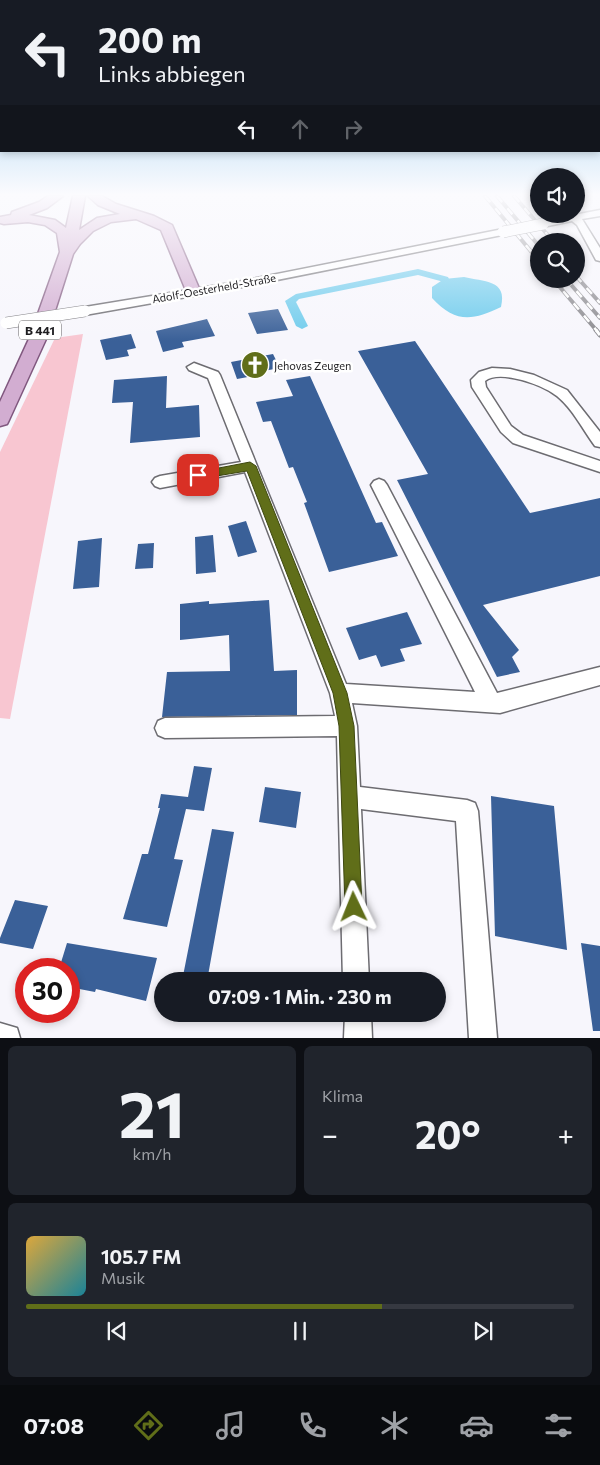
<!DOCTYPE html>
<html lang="de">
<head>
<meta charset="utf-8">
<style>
  :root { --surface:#171b24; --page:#20242c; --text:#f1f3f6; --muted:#9ea1a6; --line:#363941; --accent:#606e19 }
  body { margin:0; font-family:Commissioner,sans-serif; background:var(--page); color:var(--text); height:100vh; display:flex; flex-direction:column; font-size:19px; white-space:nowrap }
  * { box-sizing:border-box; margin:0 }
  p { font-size:16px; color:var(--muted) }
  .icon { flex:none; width:28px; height:28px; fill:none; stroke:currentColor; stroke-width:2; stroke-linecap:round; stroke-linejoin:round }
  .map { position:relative; height:1038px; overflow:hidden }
  .sheet { display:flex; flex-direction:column; gap:8px; padding:8px; background:#0d0f14; flex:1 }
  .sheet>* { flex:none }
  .banner { position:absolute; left:0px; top:0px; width:600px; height:152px; box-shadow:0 2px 8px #0003; background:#171b24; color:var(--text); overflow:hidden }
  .fabs { position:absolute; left:530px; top:168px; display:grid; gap:10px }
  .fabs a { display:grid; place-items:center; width:55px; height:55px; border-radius:50%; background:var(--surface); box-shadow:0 2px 8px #0003; font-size:25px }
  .speed { position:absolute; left:15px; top:958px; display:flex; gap:10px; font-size:25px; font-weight:700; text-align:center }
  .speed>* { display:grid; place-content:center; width:65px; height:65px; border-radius:50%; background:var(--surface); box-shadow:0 2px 8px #0003; line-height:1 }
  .speed .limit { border:8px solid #d22; background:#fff; color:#111 }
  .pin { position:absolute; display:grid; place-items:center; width:42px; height:42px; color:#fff; margin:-21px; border-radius:10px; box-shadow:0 2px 8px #0006 }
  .me { position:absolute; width:55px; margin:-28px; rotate:358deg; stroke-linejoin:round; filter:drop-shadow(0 0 4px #0008) }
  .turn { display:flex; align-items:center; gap:18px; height:105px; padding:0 15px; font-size:22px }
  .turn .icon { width:65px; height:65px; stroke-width:2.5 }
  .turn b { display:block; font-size:35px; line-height:42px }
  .lanes { display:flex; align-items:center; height:48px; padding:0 15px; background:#0003; justify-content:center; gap:25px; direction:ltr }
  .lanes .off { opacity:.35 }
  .big { font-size:38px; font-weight:700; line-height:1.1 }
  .sheet .widget { flex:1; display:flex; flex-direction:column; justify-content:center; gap:8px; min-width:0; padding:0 18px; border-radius:8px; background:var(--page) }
  .sheet .dial { align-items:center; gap:0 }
  .dial b { font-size:65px; line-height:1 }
  .song { display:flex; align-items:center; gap:15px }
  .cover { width:60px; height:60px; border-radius:8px; background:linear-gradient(135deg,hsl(40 70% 55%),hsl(190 70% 35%)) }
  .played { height:5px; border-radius:2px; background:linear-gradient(90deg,var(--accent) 65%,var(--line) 65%) }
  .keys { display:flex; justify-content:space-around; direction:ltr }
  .heat { display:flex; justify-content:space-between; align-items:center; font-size:28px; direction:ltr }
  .sheet .tiles { flex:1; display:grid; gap:8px; grid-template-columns:1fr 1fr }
  .widget:last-child { grid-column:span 2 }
  .trip { position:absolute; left:154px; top:972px; width:292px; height:50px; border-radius:25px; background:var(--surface); box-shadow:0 2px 8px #0003; font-weight:700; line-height:50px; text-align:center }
  .tabs { display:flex; height:80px; justify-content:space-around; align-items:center; background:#090b0e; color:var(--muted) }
  .tabs .icon { width:35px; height:35px }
  .tabs .current { color:var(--accent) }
  .tabs b { font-size:22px; color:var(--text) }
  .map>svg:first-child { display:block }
</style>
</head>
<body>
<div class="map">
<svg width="600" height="1038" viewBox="0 0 600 1038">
  <rect width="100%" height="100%" fill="#f7f6fc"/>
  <path fill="#f8c6d1" d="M83 334 10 719 0 718V452L55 338Z"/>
  <path fill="#6dcbec" d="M464 277C483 282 508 279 501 307 472 321 455 323 432 298V287L444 279Z"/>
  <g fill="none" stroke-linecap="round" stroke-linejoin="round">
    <path fill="#6dcbec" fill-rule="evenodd" d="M418 269 448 277 449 279 444 282 418 275 299 299 296 302 308 326 302 329 296 326 285 301 296 294Z"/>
  </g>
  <path fill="#3a6098" d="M278 309 288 330 257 334 248 313Z
    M207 319 215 336 182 342 184 347 163 352 156 331Z
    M131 334 136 348 127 350 129 356 106 360 100 340Z
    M415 341 530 513 600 498V576L483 605 519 650 512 657 520 672 497 677 397 480 428 474 358 351Z
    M273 354 280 368 258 372 259 375 237 379 231 362Z
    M167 376 166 408 199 405 200 437 130 443 133 402 112 403 114 380Z
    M310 376 376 523 382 522 398 556 329 572 304 503 307 502 293 467 289 468 271 421 263 422 256 402 293 396 286 380Z
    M246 521 257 552 238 557 228 526Z
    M213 535 216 572 196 574 195 537Z
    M102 538 99 587 73 589 78 541Z
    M154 543 153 568 135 569 138 544Z
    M269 600 274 671 297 670V715L162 717 167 672 230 671 229 635 180 640V604L209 601V604Z
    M407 612 422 644 400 649 405 661 381 667 376 655 359 660 346 628Z
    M194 766 212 768 204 811 186 809 174 859 183 860 167 927 123 919 142 854H148L160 808H158L161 794 188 797Z
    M265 787 301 792 296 828 259 822Z
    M491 796 554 806 567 950 495 936Z
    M212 829 234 832 207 981H182Z
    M15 900 48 906 33 949 0 943V938Z
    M67 943 157 958 146 1001 96 989 95 992 69 987V969H59Z
    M581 943 600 946V1031H593Z"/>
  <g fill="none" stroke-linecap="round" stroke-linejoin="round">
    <g stroke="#6d6c71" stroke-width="3">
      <path id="minor" d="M600 210V216L582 219 600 248V261L596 260 577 225 572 221 543 227 538 224 543 221Z
        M503 229 508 232 507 234 237 288 85 315 79 311 85 307 237 282Z
        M194 363 218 372 220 375 346 684 475 692 371 485 374 481 379 479 384 481 387 485 497 693 600 667V685L500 713 352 703 357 726 360 787 467 800 475 803 478 811 497 1038H469L456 821 361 809 369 981H343L337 736 165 738 158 735 155 728 158 721 165 718 335 716 330 693 245 472 160 488 155 486 152 482 155 478 160 476 241 462 208 378 189 370 187 367Z
        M492 368 510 369 534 375 567 390 600 432V447L595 446C583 430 573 409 557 396 543 385 500 369 485 381L486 387 511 426 523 435 600 461V472L513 443 501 432 472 387 471 380 479 372Z
        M345 1014H371L372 1038H344Z
        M0 1023 17 1028 20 1038H0Z"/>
    </g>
    <g stroke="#80587f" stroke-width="3">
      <path id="major" d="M48 196H63L47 208 29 215 55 220 66 228 73 196H85L79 230 97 218 120 214 98 205 88 196H102L116 204 154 216 172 225 201 293 199 296H189L187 293 161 230 136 219 111 222 93 231 80 244 73 254 46 339 9 420 7 424 0 426V402L29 339 60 252 57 233 45 225 28 222 4 224 0 223V217L11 215 12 212 39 202Z"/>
    </g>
    <use href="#minor" fill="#fff" fill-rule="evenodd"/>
    <use href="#major" fill="#d2add1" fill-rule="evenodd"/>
    <g stroke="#8a898e" stroke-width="4">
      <path id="rail-far1" d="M485 196 539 261
        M497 196 539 246
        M514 196 553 241
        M576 276 600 303
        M553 279 597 331
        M566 279 600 318"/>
    </g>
    <g stroke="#8a898e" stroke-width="5">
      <path id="rail" d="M596 330 600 335"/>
    </g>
    <use href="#rail-far1" stroke="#fff" stroke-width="2.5" stroke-dasharray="8" stroke-linecap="butt"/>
    <use href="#rail" stroke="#fff" stroke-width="3" stroke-dasharray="9" stroke-linecap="butt"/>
    <g stroke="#6d6c71" stroke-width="12" stroke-linecap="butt">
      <path id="minor-bridge" d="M503 232 543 224
        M6 323 85 311"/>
    </g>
    <use href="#minor-bridge" stroke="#fff" stroke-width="11"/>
  </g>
  <linearGradient id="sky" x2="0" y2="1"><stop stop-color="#77bdea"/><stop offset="0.57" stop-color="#fbfbfe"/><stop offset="1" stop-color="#fbfbfe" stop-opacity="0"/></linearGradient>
  <rect width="600" height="341" fill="url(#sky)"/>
  <path fill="#606e19" stroke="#3e4810" d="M250 462 256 466 347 693 354 726 362 907 360 913 354 916 348 913 345 907 339 726 333 693 247 471 198 479 193 475 198 472Z"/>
  <defs>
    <g id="church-disc" transform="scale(1.4375)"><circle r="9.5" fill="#606e19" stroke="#fff"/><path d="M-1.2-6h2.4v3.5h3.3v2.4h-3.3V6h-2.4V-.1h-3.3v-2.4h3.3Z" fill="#fff"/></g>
  </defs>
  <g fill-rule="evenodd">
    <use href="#church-disc" x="255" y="365"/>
  </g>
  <g text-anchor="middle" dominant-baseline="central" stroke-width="5" stroke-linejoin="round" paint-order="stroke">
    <g font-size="11" fill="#1e1d20" stroke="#fff">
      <text transform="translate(214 288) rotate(-10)">Adolf-Oesterheld-Straße</text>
    </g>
    <g font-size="11" fill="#1e1d20" stroke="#fff" text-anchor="start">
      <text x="274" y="365">Jehovas Zeugen</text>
    </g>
    <rect fill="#fff" stroke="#626163" stroke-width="1" x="19" y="320.5" width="42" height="19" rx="4"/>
    <g font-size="12" font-weight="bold" fill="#1e1d20">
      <text x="40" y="330">B 441</text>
    </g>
  </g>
</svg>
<div class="fabs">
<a><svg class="icon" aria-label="sound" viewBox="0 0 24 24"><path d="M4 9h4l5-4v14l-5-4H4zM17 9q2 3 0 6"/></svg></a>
<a><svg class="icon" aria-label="search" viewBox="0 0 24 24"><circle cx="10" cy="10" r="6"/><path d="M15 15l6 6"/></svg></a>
</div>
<div class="speed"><div class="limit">30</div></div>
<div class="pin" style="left:198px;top:475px;background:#d93025"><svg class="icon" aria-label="arrive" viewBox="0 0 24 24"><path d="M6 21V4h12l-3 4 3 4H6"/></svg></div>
<svg class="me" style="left:354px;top:907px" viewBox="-20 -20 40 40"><path d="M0-17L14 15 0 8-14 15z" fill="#606e19" stroke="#fff" stroke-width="4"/></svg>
<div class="trip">07:09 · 1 Min. · 230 m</div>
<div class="banner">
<div class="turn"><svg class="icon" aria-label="left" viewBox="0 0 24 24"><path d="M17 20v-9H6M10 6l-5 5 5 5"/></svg><div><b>200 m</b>Links abbiegen</div></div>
<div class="lanes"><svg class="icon" aria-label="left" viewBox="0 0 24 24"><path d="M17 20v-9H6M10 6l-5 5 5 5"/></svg><svg class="icon off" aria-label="ahead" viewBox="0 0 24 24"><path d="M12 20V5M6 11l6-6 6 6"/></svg><svg class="icon off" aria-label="right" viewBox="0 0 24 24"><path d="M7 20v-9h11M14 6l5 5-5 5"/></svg></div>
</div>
</div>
<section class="sheet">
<div class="tiles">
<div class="widget dial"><b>21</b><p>km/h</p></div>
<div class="widget"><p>Klima</p>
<div class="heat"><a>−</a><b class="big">20°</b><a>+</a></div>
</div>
<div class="widget">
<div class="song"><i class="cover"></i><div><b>105.7 FM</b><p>Musik</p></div></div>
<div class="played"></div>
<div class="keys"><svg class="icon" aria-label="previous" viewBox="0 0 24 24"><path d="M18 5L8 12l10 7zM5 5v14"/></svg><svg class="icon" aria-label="pause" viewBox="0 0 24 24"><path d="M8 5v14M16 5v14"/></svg><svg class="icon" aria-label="next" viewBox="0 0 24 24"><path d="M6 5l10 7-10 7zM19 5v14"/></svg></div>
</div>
</div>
</section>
<nav class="tabs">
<b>07:08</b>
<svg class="icon current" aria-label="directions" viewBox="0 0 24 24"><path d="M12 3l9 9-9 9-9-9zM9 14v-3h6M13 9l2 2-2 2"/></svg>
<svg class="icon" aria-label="music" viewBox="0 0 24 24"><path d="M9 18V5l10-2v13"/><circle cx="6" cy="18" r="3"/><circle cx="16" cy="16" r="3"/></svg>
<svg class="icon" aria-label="phone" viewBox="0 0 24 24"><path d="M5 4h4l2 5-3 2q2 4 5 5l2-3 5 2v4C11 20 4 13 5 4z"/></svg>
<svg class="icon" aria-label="climate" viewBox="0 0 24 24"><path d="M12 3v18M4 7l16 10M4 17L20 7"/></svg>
<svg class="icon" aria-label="car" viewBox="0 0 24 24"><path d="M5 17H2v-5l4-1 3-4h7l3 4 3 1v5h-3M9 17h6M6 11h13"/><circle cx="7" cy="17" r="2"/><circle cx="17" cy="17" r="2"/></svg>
<svg class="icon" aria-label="filters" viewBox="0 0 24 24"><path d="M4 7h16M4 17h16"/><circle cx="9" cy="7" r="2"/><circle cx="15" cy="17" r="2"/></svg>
</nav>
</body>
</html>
